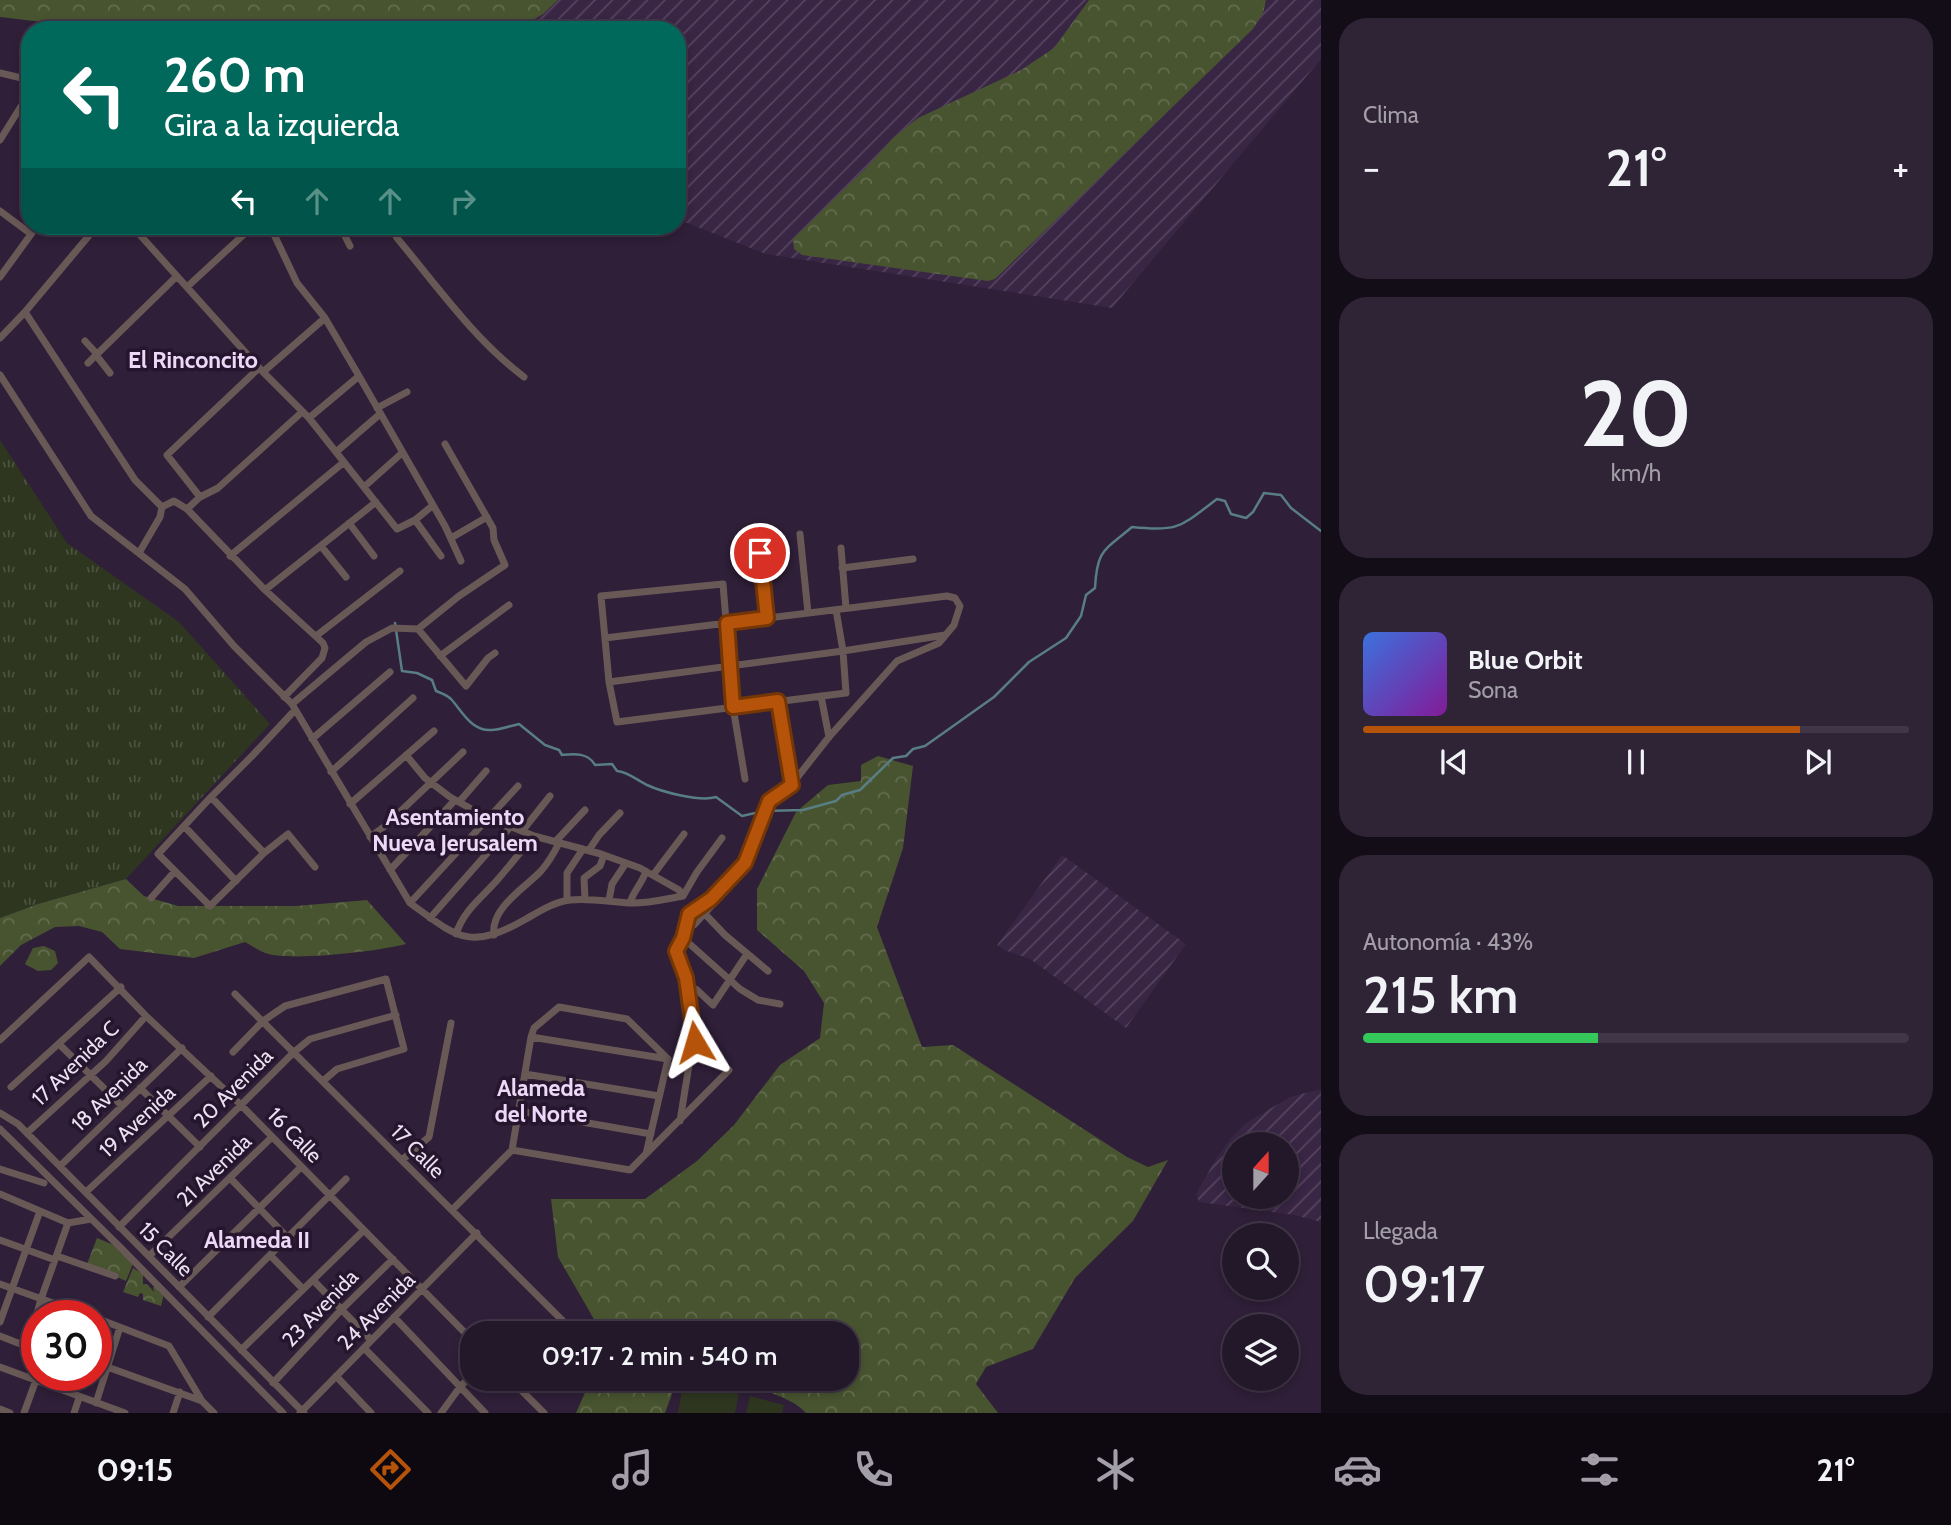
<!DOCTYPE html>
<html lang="es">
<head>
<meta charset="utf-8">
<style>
  :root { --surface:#23172a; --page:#2f2436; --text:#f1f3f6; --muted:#a39fa8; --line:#403647; --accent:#b45309 }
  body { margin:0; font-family:Cabin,sans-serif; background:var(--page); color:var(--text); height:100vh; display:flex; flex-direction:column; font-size:26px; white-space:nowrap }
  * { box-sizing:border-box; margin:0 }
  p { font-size:23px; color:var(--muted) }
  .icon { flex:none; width:38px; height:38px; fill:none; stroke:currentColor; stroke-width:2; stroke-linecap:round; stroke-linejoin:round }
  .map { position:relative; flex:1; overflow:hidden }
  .side { display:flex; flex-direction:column; gap:18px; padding:18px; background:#130d17; width:630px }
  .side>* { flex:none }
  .guide { position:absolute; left:21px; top:21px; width:665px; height:214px; border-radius:28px; box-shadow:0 4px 10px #0003,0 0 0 2px var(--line); background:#00695c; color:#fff; overflow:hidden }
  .needle { width:46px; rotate:21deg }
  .fabs { position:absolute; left:1222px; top:1132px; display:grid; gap:14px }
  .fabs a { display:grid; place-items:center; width:77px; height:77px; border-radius:50%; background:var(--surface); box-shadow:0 4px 10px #0003,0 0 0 2px var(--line); font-size:35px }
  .speed { position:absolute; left:21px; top:1300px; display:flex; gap:14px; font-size:35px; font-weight:700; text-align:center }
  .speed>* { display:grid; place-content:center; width:91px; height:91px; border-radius:50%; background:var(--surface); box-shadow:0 4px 10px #0003,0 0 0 2px var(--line); line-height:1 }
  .speed .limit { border:10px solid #d22; background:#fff; color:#111 }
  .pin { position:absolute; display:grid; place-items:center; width:60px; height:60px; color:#fff; margin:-30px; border:4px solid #fff; border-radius:50%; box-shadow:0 2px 7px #0007 }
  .me { position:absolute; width:77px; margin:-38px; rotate:353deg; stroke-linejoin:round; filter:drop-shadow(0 0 5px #0008) }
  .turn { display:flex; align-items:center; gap:24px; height:147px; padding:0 28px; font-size:32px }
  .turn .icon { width:91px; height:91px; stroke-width:2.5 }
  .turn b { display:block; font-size:49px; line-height:60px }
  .lanes { display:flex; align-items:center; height:66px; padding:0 28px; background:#0003; justify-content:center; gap:35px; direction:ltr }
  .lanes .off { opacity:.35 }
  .big { font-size:52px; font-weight:600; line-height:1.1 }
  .side .card { flex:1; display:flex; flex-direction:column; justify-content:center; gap:10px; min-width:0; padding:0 24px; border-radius:28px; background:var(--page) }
  .side .dial { align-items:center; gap:0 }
  .dial b { font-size:91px; line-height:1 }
  .song { display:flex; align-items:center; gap:21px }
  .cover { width:84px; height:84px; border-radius:10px; background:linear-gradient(135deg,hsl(220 70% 55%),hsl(290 70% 35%)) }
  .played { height:7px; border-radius:4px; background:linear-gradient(90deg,var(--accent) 80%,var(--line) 80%) }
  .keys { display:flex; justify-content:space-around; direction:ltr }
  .heat { display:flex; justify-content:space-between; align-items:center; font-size:38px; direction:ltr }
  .charge { height:10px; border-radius:5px; background:linear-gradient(90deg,#34c759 43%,var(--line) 0) }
  .trip { position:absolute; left:460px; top:1321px; width:399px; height:70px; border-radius:28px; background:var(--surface); box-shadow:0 4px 10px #0003,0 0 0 2px var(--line); font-weight:600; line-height:70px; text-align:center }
  .tabs { display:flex; height:112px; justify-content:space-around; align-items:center; background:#0e0911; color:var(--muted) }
  .tabs .icon { width:49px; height:49px }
  .tabs .selected { color:var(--accent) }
  .tabs b { font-size:32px; color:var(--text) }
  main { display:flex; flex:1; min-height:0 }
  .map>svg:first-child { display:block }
</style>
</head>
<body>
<main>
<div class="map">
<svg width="1321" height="1413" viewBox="0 0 1321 1413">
  <defs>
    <pattern id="industrial-furrows" width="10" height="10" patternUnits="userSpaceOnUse" patternTransform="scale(1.75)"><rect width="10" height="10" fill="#392544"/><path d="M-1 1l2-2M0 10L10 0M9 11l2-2" fill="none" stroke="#56445f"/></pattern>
    <pattern id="grass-tufts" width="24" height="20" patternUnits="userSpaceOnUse" patternTransform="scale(1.75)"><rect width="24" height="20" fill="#2e3620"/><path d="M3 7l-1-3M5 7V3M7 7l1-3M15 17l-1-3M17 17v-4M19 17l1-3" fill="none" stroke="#4c5341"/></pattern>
    <pattern id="forest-crowns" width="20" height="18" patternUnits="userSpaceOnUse" patternTransform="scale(1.75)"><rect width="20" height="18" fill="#485430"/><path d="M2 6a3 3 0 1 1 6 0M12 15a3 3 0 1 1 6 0" fill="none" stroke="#636c4e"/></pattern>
  </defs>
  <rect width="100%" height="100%" fill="#2f1f38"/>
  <path fill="url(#industrial-furrows)" fill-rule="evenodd" d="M35 0H1321V59L1112 308 766 254 677 219V30H98Z
    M1062 855 1186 944 1126 1028 1030 959 1004 950 997 945Z
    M1321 1089V1222L1294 1215 1199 1202 1196 1194 1217 1157 1230 1139 1246 1123 1290 1097ZM1234 1144H1286V1197H1234Z"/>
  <path fill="url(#grass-tufts)" d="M0 440 67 543 179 622 270 724 126 879 38 904 0 918Z"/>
  <path fill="url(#forest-crowns)" d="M0 0H558L543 14 515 30H76L43 22 0 17Z
    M1089 0H1266L1263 13 1253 29 995 279 988 281 802 255 794 249 793 239 865 169 893 138 918 118 1021 70 1054 48Z
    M878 756 913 766 903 848 877 927 922 1047 953 1045 1127 1157 1148 1167 1168 1160 1133 1221 1075 1278 1033 1349 986 1367 976 1384 998 1413H806C788 1393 740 1384 714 1379H847V1334L602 1333 558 1257 551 1199H645L697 1161 734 1125 780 1065 820 1038 824 1003 804 971 757 930V889L796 812 828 785 861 781V765Z
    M126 879 144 896 178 906H296L367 900 406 944C380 951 289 962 265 953 258 950 252 946 245 942L194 958 120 949 102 932 79 926 55 927 21 945 0 966V918L38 904Z
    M44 946 55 951 58 963 51 970 38 971 25 964 33 948Z
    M97 1238 121 1248 134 1261 126 1281 87 1264Z
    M133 1268 143 1274V1284H147L154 1292 153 1287 156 1286 159 1292 164 1294 161 1306 143 1300V1294L140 1293 138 1297 123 1292Z
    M591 1379H688L675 1386 665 1413H576Z"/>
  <path fill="#2e3620" d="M683 1384 739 1394 735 1413H678Z
    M750 1396 784 1405 782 1413H746Z"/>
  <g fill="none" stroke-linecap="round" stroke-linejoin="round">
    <path stroke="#587d83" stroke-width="2.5" d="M395 623 402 671 417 673 432 680 436 691C441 693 447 695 451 699 462 711 471 731 491 730 500 730 510 726 519 724L545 745 559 750 562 755C573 754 588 752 595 765L612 764 617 771C628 772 637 780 647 785 662 792 700 802 716 797L742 816 764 811 803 810 836 801 842 795 860 790 893 758 906 756 913 749 925 746 994 697 1029 662 1066 638 1081 616 1086 595 1095 588C1097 549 1104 551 1132 527 1179 532 1180 527 1217 499L1225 501 1231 514 1246 518 1253 512 1264 493 1281 495 1291 508 1321 531"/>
    <path stroke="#695956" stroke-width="7" d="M0 73 30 80
      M0 140 30 92
      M23 183 30 188
      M0 211 31 234
      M132 226 263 372 309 418 397 529 415 520 432 506
      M270 226 297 283 325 318 359 376 445 526 461 561
      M340 226 350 246
      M391 226 397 238C437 286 474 339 524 377
      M0 277 37 226
      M187 287 253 226
      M25 312 135 480 162 507 160 517 139 553
      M0 338 25 312 97 226
      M85 341 97 354
      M96 355 110 373
      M88 363 177 276
      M263 372 325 318
      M0 375 91 516 185 589 234 646 292 704 410 903C458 938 470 951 526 919 540 911 554 902 570 900 591 898 609 902 629 903 647 904 665 899 683 896L697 872 722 838
      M377 408 407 392
      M309 418 359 376
      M336 452 380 414
      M364 487 402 453
      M200 497 167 455 259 368
      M162 507 174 501 187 509 265 590 323 643 325 648 322 658 284 697
      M187 509 200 497 218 488 302 412
      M415 520 441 556
      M349 523 374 556
      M800 534 808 613
      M451 538 487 517
      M321 546 346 577
      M841 548 846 608
      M760 553 767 618
      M230 556 344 462
      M842 568 913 559
      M265 590 376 502
      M418 629 459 596 505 565 494 540 493 528 445 444
      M316 636 400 571
      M605 638 947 596 955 598 960 606 954 625 939 643 897 661 829 737 792 784 769 801 745 863 711 899 689 914 683 938 676 951 686 978 694 1034 680 1121
      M440 656 509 605
      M609 682 843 651 945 635
      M821 696 829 737
      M778 701 792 784
      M292 704 366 642 392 628 418 629 466 686 488 658 495 653
      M312 739 390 672
      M406 755 425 778 450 797 482 815 534 836 601 854 640 868 679 890 683 896
      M331 772 413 698
      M745 779 733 707 723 584 601 596 609 682 617 722 846 693 843 651 836 610
      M211 797 158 854 210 906 264 853 288 834 315 867
      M459 802 486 771
      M350 804 434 731
      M184 826 236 881
      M523 830 550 796
      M370 837 385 826 463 752
      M555 842 585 810
      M589 850 599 835 620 813
      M264 853 211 797 252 756 295 710
      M390 870 455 800
      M653 875 684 834
      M151 898 175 871
      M585 899 584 878 600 866 604 855
      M567 900V873L583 849
      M609 900 612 884 626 863
      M410 903 518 786
      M630 903C633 891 642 884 646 871
      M705 914 725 935 768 971
      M430 918 512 825
      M685 928 694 925 726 890 721 886
      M456 934C464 909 483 897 499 878 511 864 522 850 534 836
      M494 935C490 908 525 888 541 871 548 863 554 853 559 843
      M683 938 740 989 758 1000 780 1004
      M687 985 697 990 713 1005 747 954
      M235 994 576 1334
      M531 1037 668 1059
      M0 1040 89 957 146 1016 241 1105 472 1340
      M59 1044 122 1106
      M233 1052 263 1021 285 1006 386 979 404 1049 337 1069 323 1081
      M525 1074 659 1096
      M11 1087 121 987
      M140 1088 200 1147
      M519 1111 651 1134
      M0 1113 18 1124 304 1413
      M0 1129 121 1248 283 1413
      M27 1133 106 1061 146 1016
      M512 1150 630 1170 729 1070
      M646 1154 668 1059
      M402 1160 429 1137 451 1023
      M60 1166 182 1048
      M0 1169 44 1183
      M230 1178 288 1238
      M86 1192 211 1076
      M0 1194 68 1223 91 1219
      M452 1210 512 1150 531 1037 534 1028 559 1007 627 1019 668 1059
      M119 1227 294 1052 310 1039 396 1015
      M0 1240 55 1260
      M270 1255 303 1289
      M57 1256 115 1276
      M149 1256 272 1137
      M313 1280 371 1340
      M0 1284 89 1316
      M179 1287 301 1167
      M208 1317 346 1179
      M394 1317 485 1413
      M96 1318 169 1346 202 1401 214 1413
      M0 1322 40 1211
      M0 1336 23 1345 25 1338 30 1339
      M30 1339 41 1299 68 1223
      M364 1348 428 1413
      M241 1350 363 1231
      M96 1363 202 1401
      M0 1367 125 1413
      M336 1376 371 1413
      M32 1378 31 1363 37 1345
      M510 1379 544 1413
      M273 1383 341 1310 393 1259
      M96 1403 120 1327
      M0 1409 10 1413
      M24 1413 36 1380
      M74 1413 79 1398
      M173 1413 180 1392
      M300 1413 477 1233
      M441 1413 460 1387 472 1375"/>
  </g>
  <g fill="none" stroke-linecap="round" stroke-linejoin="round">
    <g stroke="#753606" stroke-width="18">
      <path id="route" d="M695 1042 686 978 676 951 683 938 689 914 711 899 745 863 769 801 792 785 778 701 733 707 727 623 767 618 760 553"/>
    </g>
    <use href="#route" stroke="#b45309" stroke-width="12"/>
  </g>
  <g text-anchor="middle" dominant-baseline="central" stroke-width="7" stroke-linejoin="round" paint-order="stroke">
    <g font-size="21" fill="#ece1f2" stroke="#25152d">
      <text transform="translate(75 1063) rotate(-44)">17 Avenida C</text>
      <text transform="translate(233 1088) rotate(-45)">20 Avenida</text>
      <text transform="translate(109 1094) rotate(-44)">18 Avenida</text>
      <text transform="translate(137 1121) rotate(-43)">19 Avenida</text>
      <text transform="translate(295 1135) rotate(46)">16 Calle</text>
      <text transform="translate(418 1151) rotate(45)">17 Calle</text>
      <text transform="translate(214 1170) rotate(-44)">21 Avenida</text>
      <text transform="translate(166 1249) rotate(45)">15 Calle</text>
      <text transform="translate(320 1308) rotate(-46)">23 Avenida</text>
      <text transform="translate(376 1311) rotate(-45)">24 Avenida</text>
    </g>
    <g font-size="23" font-weight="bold" fill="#edd8f9" stroke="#25152d">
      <text x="193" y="360">El Rinconcito</text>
      <text x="455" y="817">Asentamiento<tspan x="455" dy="26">Nueva Jerusalem</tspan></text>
      <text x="541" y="1088">Alameda<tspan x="541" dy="26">del Norte</tspan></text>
      <text x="257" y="1240">Alameda II</text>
    </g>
  </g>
</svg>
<div class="fabs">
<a><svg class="needle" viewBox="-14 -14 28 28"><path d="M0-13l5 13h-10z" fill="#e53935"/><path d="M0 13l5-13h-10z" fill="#a39fa8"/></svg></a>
<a><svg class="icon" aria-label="search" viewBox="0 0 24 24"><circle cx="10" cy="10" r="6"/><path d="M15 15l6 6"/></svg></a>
<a><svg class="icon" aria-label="layers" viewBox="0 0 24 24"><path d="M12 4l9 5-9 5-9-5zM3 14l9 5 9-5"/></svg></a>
</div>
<div class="speed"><div class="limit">30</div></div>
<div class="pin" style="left:760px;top:553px;background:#d93025"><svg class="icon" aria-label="arrive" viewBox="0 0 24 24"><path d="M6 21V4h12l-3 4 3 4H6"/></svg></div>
<svg class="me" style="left:695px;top:1042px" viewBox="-20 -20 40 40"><path d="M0-17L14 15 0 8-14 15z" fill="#b45309" stroke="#fff" stroke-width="4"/></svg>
<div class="trip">09:17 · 2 min · 540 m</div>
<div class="guide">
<div class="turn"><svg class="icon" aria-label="left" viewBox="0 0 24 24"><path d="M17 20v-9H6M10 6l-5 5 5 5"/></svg><div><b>260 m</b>Gira a la izquierda</div></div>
<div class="lanes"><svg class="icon" aria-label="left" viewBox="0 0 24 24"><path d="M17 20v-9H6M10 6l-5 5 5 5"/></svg><svg class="icon off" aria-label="ahead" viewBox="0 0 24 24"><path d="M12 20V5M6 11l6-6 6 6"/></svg><svg class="icon off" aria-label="ahead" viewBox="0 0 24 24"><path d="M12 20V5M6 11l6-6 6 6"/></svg><svg class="icon off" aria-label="right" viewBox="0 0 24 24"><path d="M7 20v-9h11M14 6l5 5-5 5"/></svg></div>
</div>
</div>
<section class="side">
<div class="card"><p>Clima</p>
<div class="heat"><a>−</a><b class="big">21°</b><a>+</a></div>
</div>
<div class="card dial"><b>20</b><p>km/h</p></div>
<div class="card">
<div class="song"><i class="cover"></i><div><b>Blue Orbit</b><p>Sona</p></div></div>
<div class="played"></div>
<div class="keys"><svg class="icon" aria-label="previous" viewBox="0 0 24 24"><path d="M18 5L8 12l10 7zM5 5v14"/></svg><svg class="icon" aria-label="pause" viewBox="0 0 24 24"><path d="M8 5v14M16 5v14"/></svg><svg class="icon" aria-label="next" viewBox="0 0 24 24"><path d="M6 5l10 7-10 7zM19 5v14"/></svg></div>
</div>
<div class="card"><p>Autonomía · 43%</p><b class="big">215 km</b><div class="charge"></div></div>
<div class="card"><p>Llegada</p><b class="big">09:17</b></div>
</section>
</main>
<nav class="tabs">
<b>09:15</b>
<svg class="icon selected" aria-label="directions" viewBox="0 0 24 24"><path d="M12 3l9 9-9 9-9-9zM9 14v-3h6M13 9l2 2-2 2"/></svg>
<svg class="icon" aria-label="music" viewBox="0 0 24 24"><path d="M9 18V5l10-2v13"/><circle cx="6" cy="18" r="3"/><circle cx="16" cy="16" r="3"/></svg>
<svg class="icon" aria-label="phone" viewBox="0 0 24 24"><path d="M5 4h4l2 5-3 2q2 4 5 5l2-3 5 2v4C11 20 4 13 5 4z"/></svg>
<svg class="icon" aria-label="climate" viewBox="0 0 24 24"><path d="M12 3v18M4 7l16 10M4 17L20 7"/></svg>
<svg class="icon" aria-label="car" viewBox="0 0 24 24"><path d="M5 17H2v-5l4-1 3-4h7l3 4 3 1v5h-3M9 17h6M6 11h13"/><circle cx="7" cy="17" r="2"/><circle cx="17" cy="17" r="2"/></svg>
<svg class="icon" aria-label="filters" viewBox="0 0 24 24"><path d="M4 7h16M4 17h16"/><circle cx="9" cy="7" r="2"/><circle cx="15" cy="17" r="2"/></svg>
<b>21°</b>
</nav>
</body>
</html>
